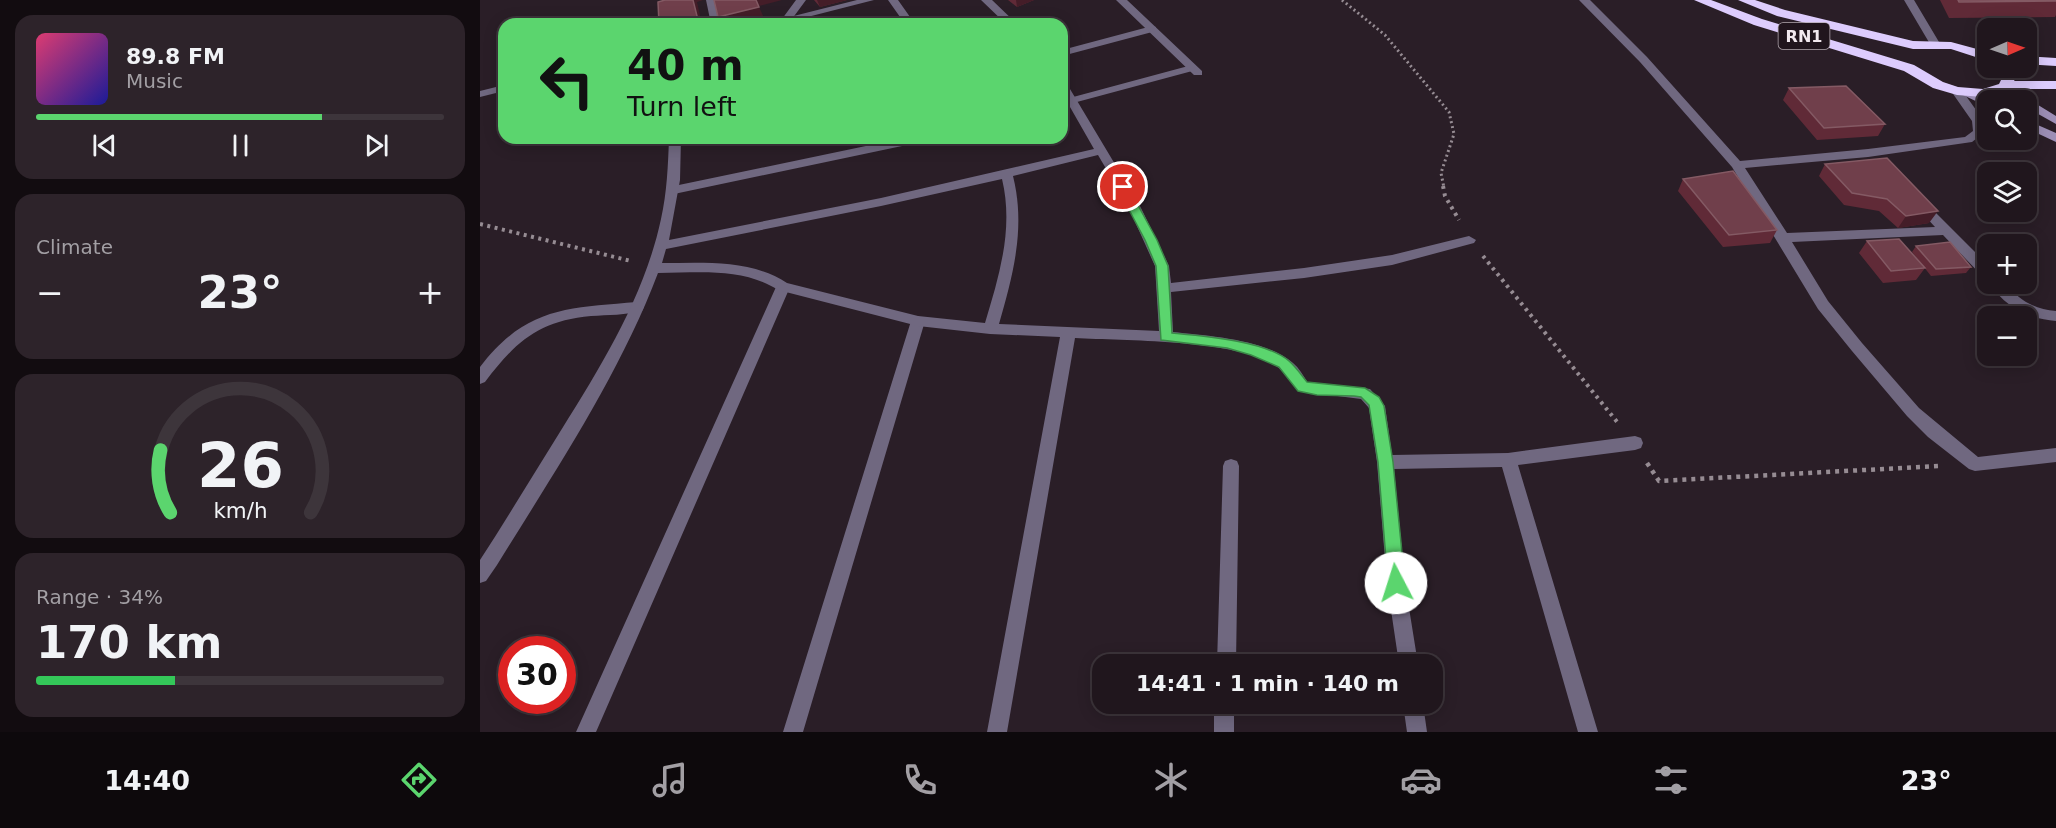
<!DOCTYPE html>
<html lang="en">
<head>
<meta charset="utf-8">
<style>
  :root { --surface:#20161d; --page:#2d232a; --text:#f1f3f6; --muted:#a29fa4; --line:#3d353b; --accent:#5bd56e }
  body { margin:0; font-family:"DejaVu Sans",sans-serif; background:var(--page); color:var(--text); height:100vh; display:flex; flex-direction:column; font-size:22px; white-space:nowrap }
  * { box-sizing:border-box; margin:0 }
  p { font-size:20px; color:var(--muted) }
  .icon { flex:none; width:33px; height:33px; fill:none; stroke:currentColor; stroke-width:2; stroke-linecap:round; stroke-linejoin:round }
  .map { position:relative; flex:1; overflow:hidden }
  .details { display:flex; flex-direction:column; gap:15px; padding:15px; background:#120c10; width:480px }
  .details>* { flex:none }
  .hud { position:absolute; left:18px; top:18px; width:570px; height:126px; border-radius:18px; box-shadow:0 3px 15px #0003,0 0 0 2px var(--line); background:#5bd56e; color:#111; overflow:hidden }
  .needle { width:39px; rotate:88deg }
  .fabs { position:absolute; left:1497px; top:18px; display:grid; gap:12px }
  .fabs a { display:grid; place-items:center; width:60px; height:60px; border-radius:12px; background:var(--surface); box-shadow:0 3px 15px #0003,0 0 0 2px var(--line); font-size:30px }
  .speed { position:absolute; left:18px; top:636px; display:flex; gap:12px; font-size:30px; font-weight:700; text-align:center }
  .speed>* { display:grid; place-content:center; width:78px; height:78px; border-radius:50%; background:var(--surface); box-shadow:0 3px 15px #0003,0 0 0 2px var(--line); line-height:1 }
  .speed .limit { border:9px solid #d22; background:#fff; color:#111 }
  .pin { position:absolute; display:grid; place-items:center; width:51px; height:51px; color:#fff; margin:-26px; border:3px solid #fff; border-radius:50%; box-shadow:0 2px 6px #0007 }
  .me { position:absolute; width:66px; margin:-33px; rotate:355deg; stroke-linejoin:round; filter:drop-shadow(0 0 4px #0008) }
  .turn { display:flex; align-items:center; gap:21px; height:126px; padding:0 30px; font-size:27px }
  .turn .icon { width:78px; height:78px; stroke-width:2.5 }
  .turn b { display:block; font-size:42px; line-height:51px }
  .big { font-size:45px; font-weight:800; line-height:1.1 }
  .details .card { flex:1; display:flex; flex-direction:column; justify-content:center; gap:9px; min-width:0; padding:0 21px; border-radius:18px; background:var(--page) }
  .details .dial { align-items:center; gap:0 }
  .dial svg { height:156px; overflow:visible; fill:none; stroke:var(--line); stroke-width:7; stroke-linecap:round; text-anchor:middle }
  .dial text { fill:var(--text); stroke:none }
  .song { display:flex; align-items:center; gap:18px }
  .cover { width:72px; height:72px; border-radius:9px; background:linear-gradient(135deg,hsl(340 70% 55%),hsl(240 70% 35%)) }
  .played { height:6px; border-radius:3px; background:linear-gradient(90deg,var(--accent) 70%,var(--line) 70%) }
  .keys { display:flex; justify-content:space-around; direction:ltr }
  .heat { display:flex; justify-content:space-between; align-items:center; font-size:33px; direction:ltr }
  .charge { height:9px; border-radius:4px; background:linear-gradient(90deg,#34c759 34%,var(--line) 0) }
  .trip { position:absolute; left:612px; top:654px; width:351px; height:60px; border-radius:18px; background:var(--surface); box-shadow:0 3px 15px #0003,0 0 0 2px var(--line); font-weight:800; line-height:60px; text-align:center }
  .tab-bar { display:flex; height:96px; justify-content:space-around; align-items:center; background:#0d090c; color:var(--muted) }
  .tab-bar .icon { width:42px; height:42px }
  .tab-bar .on { color:var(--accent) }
  .tab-bar b { font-size:27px; color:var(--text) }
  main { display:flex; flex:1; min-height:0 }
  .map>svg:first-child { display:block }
</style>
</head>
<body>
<main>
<section class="details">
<div class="card">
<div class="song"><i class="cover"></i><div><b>89.8 FM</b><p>Music</p></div></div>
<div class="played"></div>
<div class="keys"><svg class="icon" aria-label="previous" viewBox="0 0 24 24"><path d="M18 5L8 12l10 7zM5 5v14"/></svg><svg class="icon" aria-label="pause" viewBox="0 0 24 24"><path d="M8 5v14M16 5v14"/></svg><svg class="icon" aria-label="next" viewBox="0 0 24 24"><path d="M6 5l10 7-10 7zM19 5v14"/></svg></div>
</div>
<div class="card"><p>Climate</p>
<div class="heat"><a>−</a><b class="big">23°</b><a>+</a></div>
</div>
<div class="card dial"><svg viewBox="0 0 100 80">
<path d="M14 69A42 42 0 1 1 86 69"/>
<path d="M14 69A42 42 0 0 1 9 37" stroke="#5bd56e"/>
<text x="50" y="56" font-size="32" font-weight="700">26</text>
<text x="50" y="72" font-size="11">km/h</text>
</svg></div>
<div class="card"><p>Range · 34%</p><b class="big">170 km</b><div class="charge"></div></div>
</section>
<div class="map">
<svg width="1576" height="732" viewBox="0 0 1576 732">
  <rect width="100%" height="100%" fill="#2a1e27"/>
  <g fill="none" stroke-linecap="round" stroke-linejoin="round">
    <path stroke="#968c93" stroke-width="3" stroke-dasharray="2 3" stroke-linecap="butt" d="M862 0 905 35 969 112 974 134 961 173 964 188"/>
    <path stroke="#968c93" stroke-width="4" stroke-dasharray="3 4.5" stroke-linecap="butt" d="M963 186 965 196 979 220
      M0 224 151 261
      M1003 256 1138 423"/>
    <path stroke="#968c93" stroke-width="4.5" stroke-dasharray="4 5" stroke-linecap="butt" d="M1167 463 1179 481 1459 466"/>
    <path fill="#706880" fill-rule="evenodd" d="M226 0H236L241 24H231Z
      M316 0H326L312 19 315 24H305L302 19Z
      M672 26 676 27V31L582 56V50Z
      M712 65 716 66V70L582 106V100Z
      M424 138H447L441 142 194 194 188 190 194 186Z
      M303 282 310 287 116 732H96L296 287Z
      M157 302 164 307 162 311C146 315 128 315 111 316 59 321 36 341 5 382L0 384V367C46 307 87 308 157 302Z
      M438 316 445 321 323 732H303L431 321Z
      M751 459 757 461 759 466 756 664H737L743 466 745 461Z
      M734 704H754V732H734Z"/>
    <path fill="#706880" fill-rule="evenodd" d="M377 0H394L300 24H282Z
      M408 0H418L435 24H425Z
      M501 0H512L537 24H526Z
      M636 0H647L722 71V75H714Z
      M1099 0H1110L1167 57 1260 161 1388 149 1485 137 1493 131 1492 121 1471 91 1473 89H1481L1504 121 1505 132 1492 142 1388 157 1265 168 1307 233 1455 227 1433 203 1439 199 1443 200 1508 265V279L1503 277 1463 235 1312 242 1348 301 1382 343 1439 408 1498 457 1576 448V462L1495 471 1489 469 1448 437 1427 416 1372 351 1338 309 1252 167 1160 62Z
      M1424 0H1434L1459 42 1458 44H1450Z
      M582 81 587 84 660 206 689 266 691 283 824 268 912 255 989 236 996 240 994 243 912 265 824 278 691 292 693 332C729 336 785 339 813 363 819 368 823 375 827 382L890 389 905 406 912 455 1028 453 1155 436 1161 438 1163 443 1161 448 1155 450 1038 465 1118 732H1098L1022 467 914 469 925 583 938 664H919L907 583 897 462 889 408 881 399 818 391C810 381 804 370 793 364 749 339 646 341 595 338L527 732H507L580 337 510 334 438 326 298 290C262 267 219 273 178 273 139 376 75 471 17 565L6 581 0 583V560C26 520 50 480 75 440 118 371 164 299 181 219 187 192 188 166 189 138H201L200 180 189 240 401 198 614 149 582 93ZM618 155 648 206 675 266 679 331 519 324C533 275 546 228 533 176ZM522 179C534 229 519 276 505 323L438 316 307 283C270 259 225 263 182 263L186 249 401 206Z
      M24 85V91L0 97V91Z
      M1510 284H1525C1539 299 1554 310 1576 311V321C1549 319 1525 307 1510 284Z
      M923 704H943L947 732H927Z"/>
    <path fill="#9d8fb6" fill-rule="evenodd" d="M1524 84 1576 116V124L1546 107V100H1538L1520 89 1519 87Z
      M1487 90 1512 100H1508V106L1504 105 1483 95V91Z
      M1546 120 1576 133V142L1546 128Z"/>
    <path fill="#ddccfd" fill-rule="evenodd" d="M1214 0H1231L1282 19 1434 65 1463 82 1478 87 1503 89 1519 84 1522 78 1516 68H1528L1536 78 1534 81H1576V89H1529L1503 97 1477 95 1453 88 1424 71 1274 25Z
      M1258 0H1275L1305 10 1433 41 1471 42 1508 52V61L1471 49H1433L1297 16Z
      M1546 56 1576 58V66L1546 64Z"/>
  </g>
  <path fill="#602a37" d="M334 0H367L340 7Z
    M528 0H554L537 7Z
    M1460 0H1576V15L1575 17 1469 18Z
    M1309 88 1405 124 1398 136 1337 140 1303 100Z
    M1345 164 1449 223 1418 228 1399 211 1364 205 1339 176Z
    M1203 179 1297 230 1290 243 1243 247 1198 191Z
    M1387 241 1445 268 1436 280 1403 283 1379 253Z
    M1436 246 1491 267 1486 273 1451 276 1432 252Z"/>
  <path fill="#441d28" d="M213 0H223L217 2 222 24H219Z
    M276 0H302L279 6Z
    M337 0H367L340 7Z
    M536 0H554L537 7Z
    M279 7 284 18 261 24H242L238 17Z
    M1458 211 1449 223 1418 228 1426 216Z"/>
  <path fill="#703f4b" stroke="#845a64" stroke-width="1.5" d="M185 0H213L219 24H179L178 2Z
    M234 0H276L279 7 238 17Z
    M1478 0H1576V1L1479 2Z
    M1366 86 1405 124 1344 128 1309 88Z
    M1407 158 1458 211 1426 216 1407 199 1372 193 1345 164Z
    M1253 171 1297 230 1249 235 1203 179Z
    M1419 239 1445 268 1411 271 1387 241Z
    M1470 242 1491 267 1456 269 1436 246Z"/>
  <path fill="#5bd56e" stroke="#3b8a48" stroke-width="1.5" d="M643 184 648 187 677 240 688 266 692 333C723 336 786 341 809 361 816 367 822 376 827 382L885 388 899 397 904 406 913 462 925 583 922 588 916 591 911 588 908 583 898 462 889 405 881 397 874 396 837 395 818 391 799 367 771 355 747 348 681 340 676 266 665 240 637 187Z"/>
  <g text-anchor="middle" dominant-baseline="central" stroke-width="6" stroke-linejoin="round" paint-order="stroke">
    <rect fill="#20151d" stroke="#b3a9b0" stroke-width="1.5" x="1298.5" y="23" width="51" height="26" rx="4.5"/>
    <g font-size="16" font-weight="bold" fill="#f2e9ef">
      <text x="1324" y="36">RN1</text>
    </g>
  </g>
</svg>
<div class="fabs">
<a><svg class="needle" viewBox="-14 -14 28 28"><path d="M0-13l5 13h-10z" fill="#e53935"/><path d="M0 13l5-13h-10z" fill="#a29fa4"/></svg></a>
<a><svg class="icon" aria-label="search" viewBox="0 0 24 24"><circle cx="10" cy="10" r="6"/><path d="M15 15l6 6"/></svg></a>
<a><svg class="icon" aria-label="layers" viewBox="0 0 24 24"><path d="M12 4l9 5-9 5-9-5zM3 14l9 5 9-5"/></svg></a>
<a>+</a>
<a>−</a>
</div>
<div class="speed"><div class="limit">30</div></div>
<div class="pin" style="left:643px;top:187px;background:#d93025"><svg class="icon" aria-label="arrive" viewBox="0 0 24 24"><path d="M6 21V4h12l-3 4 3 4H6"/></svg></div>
<svg class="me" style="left:916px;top:583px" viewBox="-20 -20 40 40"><circle r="19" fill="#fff"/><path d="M0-13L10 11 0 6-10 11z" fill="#5bd56e"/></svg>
<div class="trip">14:41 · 1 min · 140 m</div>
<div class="hud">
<div class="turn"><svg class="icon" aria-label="left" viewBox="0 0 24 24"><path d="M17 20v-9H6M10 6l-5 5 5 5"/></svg><div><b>40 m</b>Turn left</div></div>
</div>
</div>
</main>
<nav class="tab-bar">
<b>14:40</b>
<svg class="icon on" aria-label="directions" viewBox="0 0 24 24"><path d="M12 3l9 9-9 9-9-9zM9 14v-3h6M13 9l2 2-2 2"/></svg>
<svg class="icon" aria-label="music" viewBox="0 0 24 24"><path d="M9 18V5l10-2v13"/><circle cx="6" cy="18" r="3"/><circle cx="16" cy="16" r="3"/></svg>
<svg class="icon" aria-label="phone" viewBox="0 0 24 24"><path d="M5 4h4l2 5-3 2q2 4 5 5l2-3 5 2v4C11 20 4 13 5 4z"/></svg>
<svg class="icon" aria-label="climate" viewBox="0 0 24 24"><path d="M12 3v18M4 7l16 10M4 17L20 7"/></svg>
<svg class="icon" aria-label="car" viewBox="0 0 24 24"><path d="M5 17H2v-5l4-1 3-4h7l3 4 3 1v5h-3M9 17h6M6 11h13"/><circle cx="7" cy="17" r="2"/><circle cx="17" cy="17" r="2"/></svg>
<svg class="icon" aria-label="filters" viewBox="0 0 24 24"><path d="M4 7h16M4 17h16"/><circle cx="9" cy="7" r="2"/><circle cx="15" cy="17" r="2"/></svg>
<b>23°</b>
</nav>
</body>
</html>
